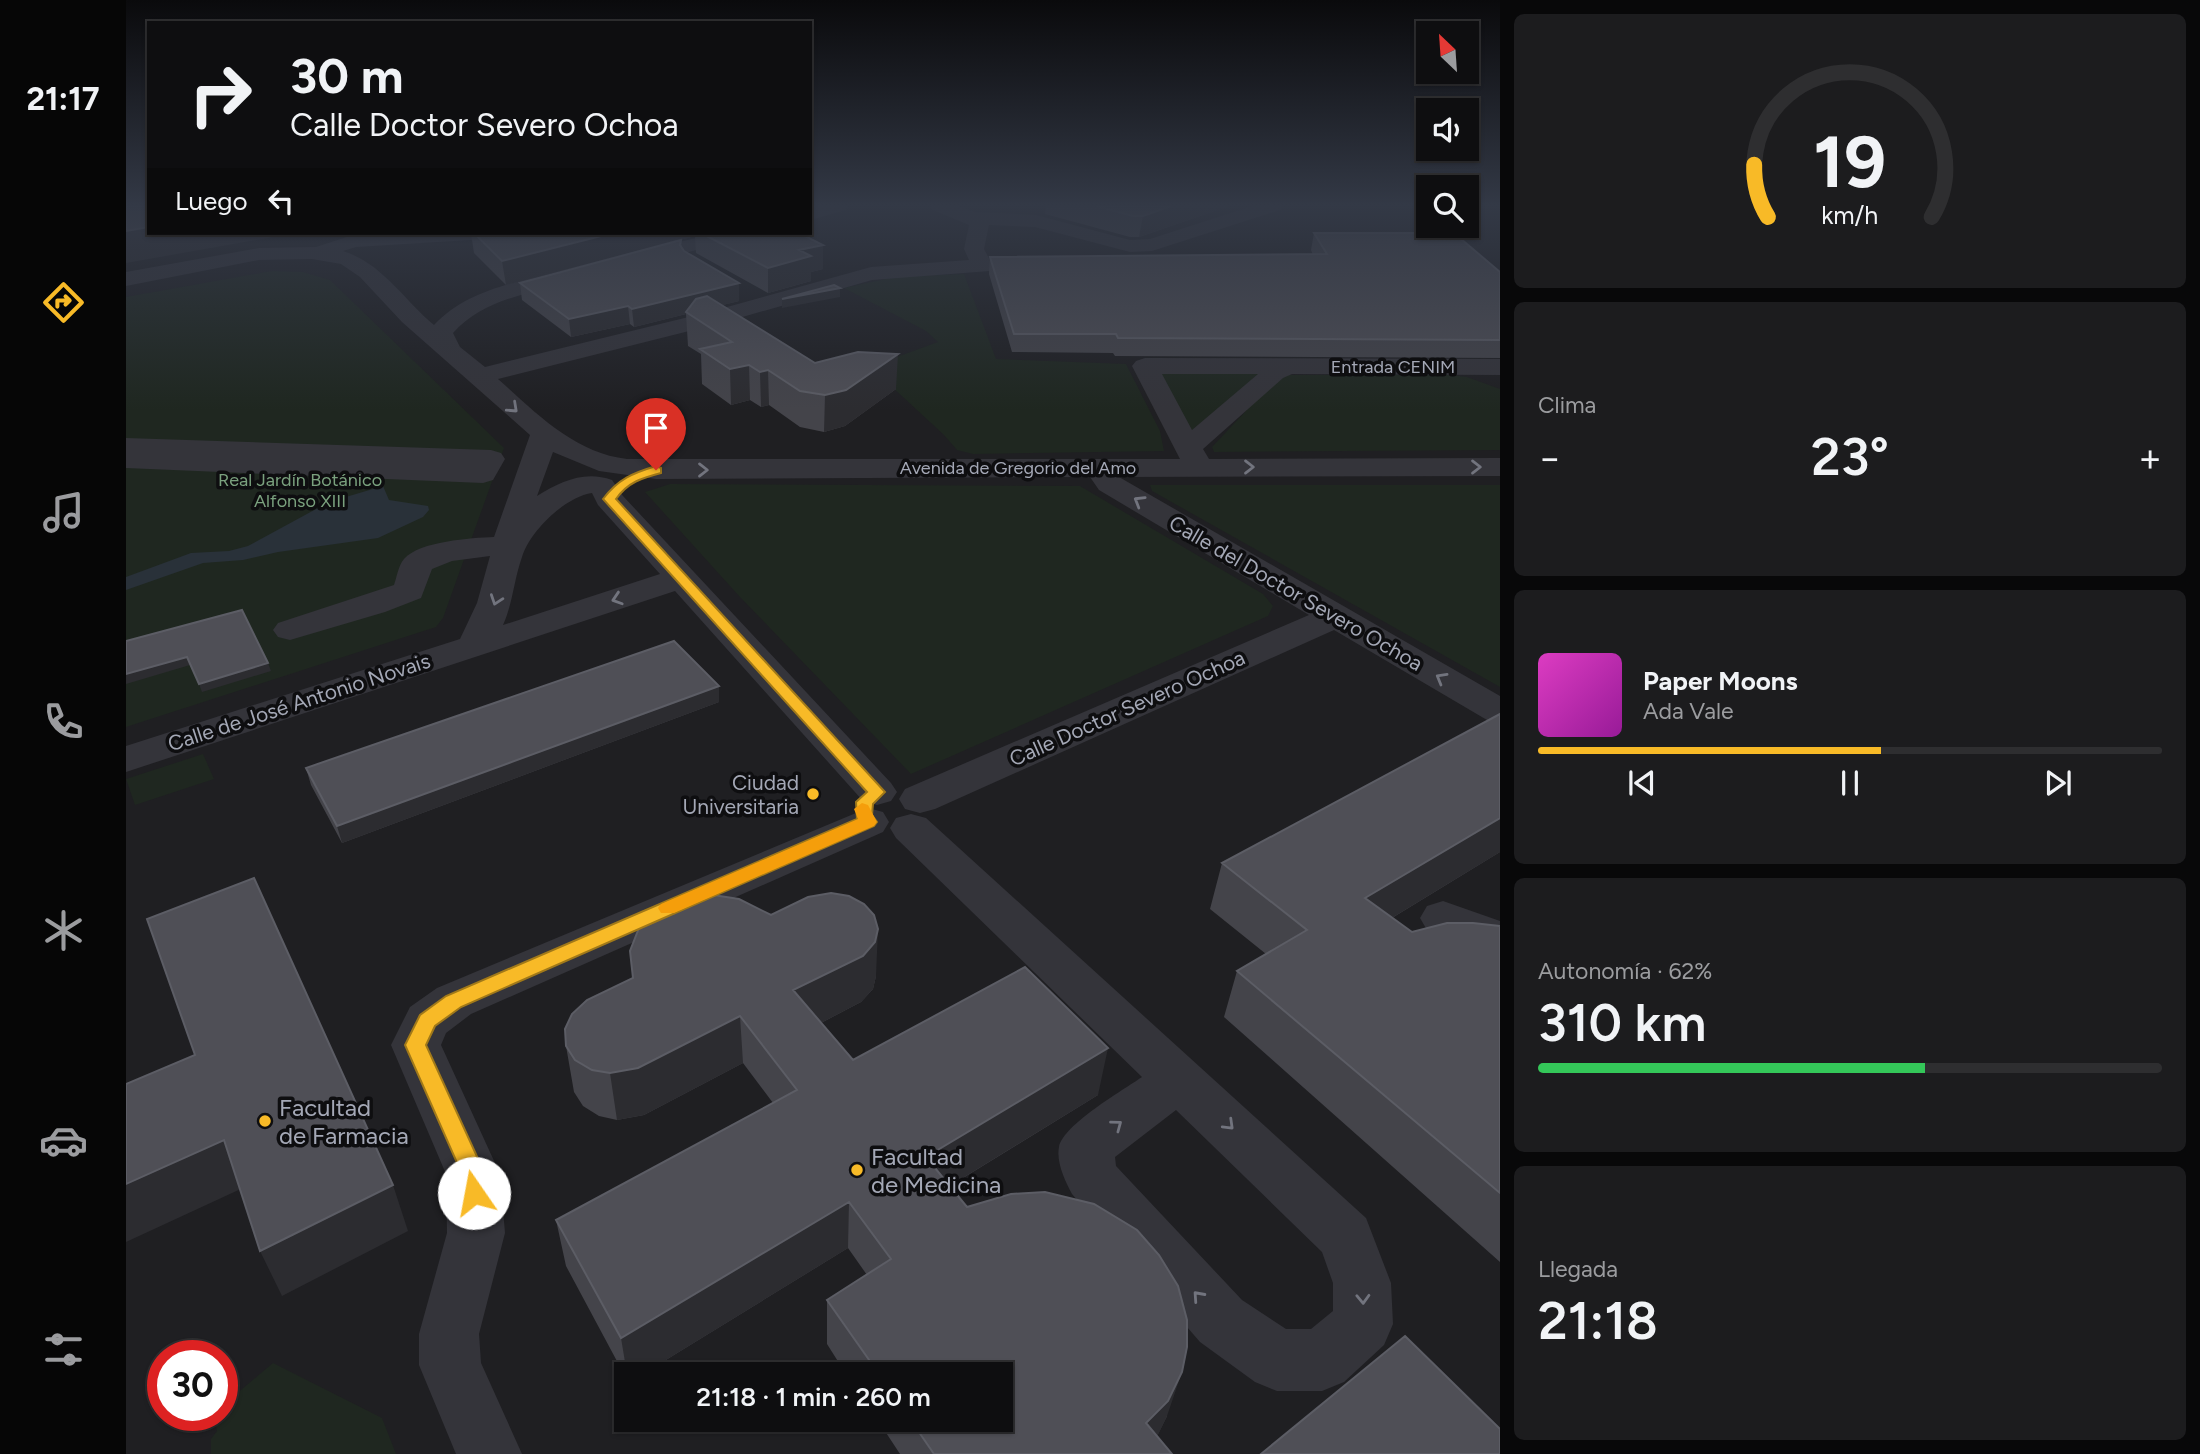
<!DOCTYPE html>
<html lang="es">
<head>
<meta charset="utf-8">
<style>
  :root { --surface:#0e0e10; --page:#1c1c1e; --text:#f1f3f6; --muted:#9b9c9f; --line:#2e2e30; --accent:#f8ba27 }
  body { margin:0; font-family:Figtree,sans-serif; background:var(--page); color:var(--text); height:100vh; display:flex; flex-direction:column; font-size:26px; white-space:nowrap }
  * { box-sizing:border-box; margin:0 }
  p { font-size:23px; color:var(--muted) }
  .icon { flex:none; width:38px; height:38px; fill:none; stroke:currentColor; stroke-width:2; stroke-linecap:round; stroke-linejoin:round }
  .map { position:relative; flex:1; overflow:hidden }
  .drawer { display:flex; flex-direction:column; gap:14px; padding:14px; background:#080809; width:700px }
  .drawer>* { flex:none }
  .guide { position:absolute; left:21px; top:21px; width:665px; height:214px; border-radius:0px; box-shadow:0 2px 5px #0004,0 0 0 2px var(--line); background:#0e0e10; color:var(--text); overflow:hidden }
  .needle { width:46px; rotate:335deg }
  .buttons { position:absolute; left:1290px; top:21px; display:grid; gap:14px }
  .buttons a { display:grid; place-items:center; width:63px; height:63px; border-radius:0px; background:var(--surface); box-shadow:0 2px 5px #0004,0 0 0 2px var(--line); font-size:35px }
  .speed { position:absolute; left:21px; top:1340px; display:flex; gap:14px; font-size:35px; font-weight:700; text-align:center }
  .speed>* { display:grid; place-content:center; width:91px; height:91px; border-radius:50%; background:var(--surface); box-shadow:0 2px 5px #0004,0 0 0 2px var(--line); line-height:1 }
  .speed .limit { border:10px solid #d22; background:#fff; color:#111 }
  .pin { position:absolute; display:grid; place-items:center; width:60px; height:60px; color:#fff; margin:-72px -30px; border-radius:50% 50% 50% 0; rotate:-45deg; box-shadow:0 0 7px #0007 }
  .pin .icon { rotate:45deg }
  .me { position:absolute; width:77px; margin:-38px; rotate:348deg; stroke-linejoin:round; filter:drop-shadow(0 0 5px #0008) }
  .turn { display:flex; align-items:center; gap:24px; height:147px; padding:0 28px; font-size:32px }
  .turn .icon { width:91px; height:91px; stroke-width:2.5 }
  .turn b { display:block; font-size:49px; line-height:60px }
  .then { display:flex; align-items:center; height:66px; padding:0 28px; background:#0003; gap:14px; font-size:26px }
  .big { font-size:52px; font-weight:600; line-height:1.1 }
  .drawer .widget { flex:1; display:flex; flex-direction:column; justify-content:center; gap:10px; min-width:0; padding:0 24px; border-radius:10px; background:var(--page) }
  .drawer .dial { align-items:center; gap:0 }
  .dial svg { height:182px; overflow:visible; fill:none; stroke:var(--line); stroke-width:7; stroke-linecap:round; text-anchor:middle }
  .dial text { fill:var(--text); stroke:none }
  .song { display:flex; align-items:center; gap:21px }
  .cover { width:84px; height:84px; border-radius:10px; background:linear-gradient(135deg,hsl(310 70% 55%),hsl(300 70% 35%)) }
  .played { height:7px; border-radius:4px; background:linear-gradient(90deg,var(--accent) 55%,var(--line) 55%) }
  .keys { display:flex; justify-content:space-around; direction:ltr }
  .heat { display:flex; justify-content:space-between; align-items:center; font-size:38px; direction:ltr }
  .charge { height:10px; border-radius:5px; background:linear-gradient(90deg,#34c759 62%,var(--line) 0) }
  .trip { position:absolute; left:488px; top:1362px; width:399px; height:70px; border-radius:0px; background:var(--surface); box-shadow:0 2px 5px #0004,0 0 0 2px var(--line); font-weight:600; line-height:70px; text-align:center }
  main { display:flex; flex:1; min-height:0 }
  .menu { display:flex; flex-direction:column; width:126px; justify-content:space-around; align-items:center; background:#060606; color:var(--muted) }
  .menu .icon { width:49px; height:49px }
  .menu .active { color:var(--accent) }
  .menu b { font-size:32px; color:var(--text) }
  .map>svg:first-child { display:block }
</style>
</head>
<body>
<main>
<nav class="menu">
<b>21:17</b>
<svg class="icon active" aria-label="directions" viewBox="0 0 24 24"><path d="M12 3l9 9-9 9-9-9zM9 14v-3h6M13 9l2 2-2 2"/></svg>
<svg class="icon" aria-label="music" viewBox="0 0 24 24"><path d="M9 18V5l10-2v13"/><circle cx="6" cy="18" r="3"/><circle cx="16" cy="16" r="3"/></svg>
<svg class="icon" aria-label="phone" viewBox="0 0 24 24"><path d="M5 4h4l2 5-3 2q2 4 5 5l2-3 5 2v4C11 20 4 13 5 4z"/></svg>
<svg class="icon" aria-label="climate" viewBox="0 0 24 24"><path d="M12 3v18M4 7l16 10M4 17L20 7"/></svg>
<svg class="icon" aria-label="car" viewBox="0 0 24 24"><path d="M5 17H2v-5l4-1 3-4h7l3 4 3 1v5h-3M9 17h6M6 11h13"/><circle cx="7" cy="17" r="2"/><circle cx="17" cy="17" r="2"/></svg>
<svg class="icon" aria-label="filters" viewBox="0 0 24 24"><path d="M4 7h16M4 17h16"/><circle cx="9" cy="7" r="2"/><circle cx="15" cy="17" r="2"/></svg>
</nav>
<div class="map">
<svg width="1374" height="1454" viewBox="0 0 1374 1454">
  <rect width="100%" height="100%" fill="#131315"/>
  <path fill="#1f1f22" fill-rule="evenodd" d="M0 206 23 233H684V206H1302V226H1340L1341 206H1374V1454H0ZM37 1356H96V1416H37ZM500 1374H875V1419H500Z"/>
  <path fill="#1f2720" d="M146 271 177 272 204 280 378 448 317 618 310 627 0 727V297Z
    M838 274 870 359 1000 364 1034 431 1038 451 847 454 831 450 818 435 764 385 757 362 812 342 800 331 718 288 769 277Z
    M1136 371 1069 433 1057 431 1033 372Z
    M1162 375H1325L1341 377 1374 389V450L1088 452 1086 447 1149 380Z
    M544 484 954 486 1137 594 1147 606 1142 616 785 774 614 597 519 492Z
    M1024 485H1374V687L1026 491Z
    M77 754 88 779 9 805 0 779Z
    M147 1363 256 1418 270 1454H85V1439L91 1431 88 1416H96V1406Z"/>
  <path fill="#293139" d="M257 486 263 500 302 506 303 510 297 517 252 538 152 552 117 560 77 563 0 590V577L65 553 103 551 122 546 203 502Z"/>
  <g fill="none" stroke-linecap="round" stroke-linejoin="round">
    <path fill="#34343a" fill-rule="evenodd" d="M689 206H722L720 210 684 220V208Z
      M805 206H833L849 212 910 215 1004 240 1024 239 1126 206H1156L1154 210 1026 251 1004 252 909 227 863 225 858 249 867 266 864 271 746 280 599 322 372 379C409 412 448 453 501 459H1054L1006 366 1010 361 1019 358 1374 359V375L1166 374 1157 378 1077 449 1083 459 1374 458V476L993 477 1374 696V724L1361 720 1208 630 809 809 794 813 779 809 773 799 779 789 1183 615 973 490 964 477 530 479 473 471 427 452 411 496C435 481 459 470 486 480L497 496 765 783 771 792 765 801 751 805 737 801 549 591 0 772V746L334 639 351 603 364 556 326 561 306 569 295 598 259 612 164 640 152 637 147 630 152 623 268 585C271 577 272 566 278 559 294 541 345 538 368 537L404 435 276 322 234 277 215 264 186 259 133 260 0 286V272L133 248 190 247 227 235 371 233 368 237 361 239 230 247 217 251C256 263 278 300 308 325 344 287 398 281 447 269L455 271 458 276 455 281C410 292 359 297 327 333L334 347 359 367 583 312 745 267 843 260 838 249 843 225 807 210ZM1036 374H1132L1066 430ZM466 493 472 505 534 574 377 625C387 603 388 579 396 557 404 531 439 497 466 493Z
      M590 233H623L620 237 505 267 497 266 494 261 497 256Z
      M0 438 365 450 375 453 379 459 367 480 357 483 0 468Z
      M742 808 757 812 763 822 757 832 345 1014 320 1033 315 1045 374 1174 379 1233 353 1334 355 1363 396 1454H330L293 1365V1334L321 1233 320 1174 265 1045 284 1007 311 988Z
      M785 814 800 818 1240 1218 1265 1283 1267 1324 1258 1345 1218 1382 1196 1391H1151L1129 1382 1074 1342 946 1194C939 1181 930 1162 933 1147 938 1124 996 1091 1016 1077L770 838 764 828 770 818ZM1050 1110 1196 1252 1207 1283V1311L1185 1329H1160L1116 1300 990 1166 989 1157Z
      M1317 901 1374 921V956L1301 930 1294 918 1301 906Z"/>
  </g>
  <path fill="#44444a" d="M920 206H1103L1013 237H1004L919 214Z
    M345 233H673L697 245V269L685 272V281L642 293 570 253 569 236 380 285 348 253Z
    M1188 233 1374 272V358L989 356 987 353 886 352 863 274 864 257 1187 255 1185 250Z
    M555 240 556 249 558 251 613 283V301L596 305 689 363 770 389 719 426 698 432 674 427 643 405 635 407 624 400 605 405 576 384 575 354 562 346 560 314 508 327 504 324 445 337 396 300 394 283Z
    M593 686V702L216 843 185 785 180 768Z
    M1374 714V852L1266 918 1286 932 1374 926V1262L1098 1017 1111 971 1140 954 1084 909 1096 863Z
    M750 976 747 989 735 1002 695 1023 727 1060 972 1095 824 1186 841 1207 1041 1416 1031 1436 1046 1454H774L751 1419H875V1374H720L701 1344V1300L741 1275 722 1248 517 1374H500V1378L440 1266 430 1220 647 1103 617 1063 518 1115 491 1120 473 1116 457 1106 448 1092 440 1046Z"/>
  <path fill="#2c2c30" d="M1045 206H1103L1013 237 1017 216Z
    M23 227V233H170L0 263V231Z
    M487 233H569V236L380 285 376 261Z
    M697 245V269L685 272V281L642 293V268L673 250Z
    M613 283V301L562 314 560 312V314L508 327 506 309Z
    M714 288V297L656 308V299Z
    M502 306 504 324 445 337 443 319Z
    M772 354 770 389 719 426 698 432 699 395Z
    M623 365 624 400 605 405 604 369Z
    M642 370 643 405 635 407 634 372Z
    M61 657 64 665 0 684V674Z
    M142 663 145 671 76 692 73 684Z
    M593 686V702L216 843 211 826Z
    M1374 818V852L1223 944 1239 898Z
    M752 929 750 976 747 989 735 1002 668 1037 667 990Z
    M614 1016 617 1063 518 1115 491 1120 484 1073Z
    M982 1048 972 1095 796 1203 800 1157Z
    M98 1140 119 1187 0 1242V1184Z
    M267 1185 282 1231 156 1296 134 1251Z
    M723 1202 722 1248 517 1374H501L495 1338Z
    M1056 1372 1041 1416 1027 1445 1020 1423Z"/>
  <path fill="#4f4f56" stroke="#5c5d65" stroke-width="2" d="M0 206H23V227L0 231Z
    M970 206H1045L1017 216H1007Z
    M348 233H487L376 261Z
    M575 233H673L697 245 673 250 685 256 642 268Z
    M1188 233H1328L1374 272V340L992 338 990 334H888L864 257 1201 254Z
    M555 240 554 245 558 251 613 283 506 309 502 306 443 319 394 283Z
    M708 285 714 288 656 299Z
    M581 296 689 363 732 352 772 354 720 390 699 395 674 391 642 370 634 372 623 365 604 369 574 349 606 342 560 312 570 299Z
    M116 610 142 663 73 684 61 657 0 674V641Z
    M548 641 593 686 211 826 180 768Z
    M1374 714V818L1239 898 1286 932 1321 923H1347L1374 926V1193L1111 971 1181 930 1096 863Z
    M128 878 267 1185 134 1251 98 1140 0 1184V1084L69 1055 21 919Z
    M705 893 723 896 738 904 748 915 752 929 749 942 737 956 667 990 727 1060 899 967 982 1048 800 1157 841 1207 885 1194 919 1192 968 1204 1011 1230 1033 1255 1052 1286 1061 1320V1347L1056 1372 1042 1401 1020 1423 1046 1454H808L784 1419H875V1374H753L701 1300 765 1259 723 1202 495 1338 430 1220 671 1090 614 1016 512 1068 484 1073 466 1070 449 1060 440 1046 439 1029 446 1014 461 1000 507 978 504 951 513 928 533 909 557 899 587 895 613 899 645 915 682 897Z
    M1279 1336 1374 1429V1454H1135Z"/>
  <defs><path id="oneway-chevron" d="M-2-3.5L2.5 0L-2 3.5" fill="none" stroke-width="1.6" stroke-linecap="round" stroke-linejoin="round" transform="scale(1.75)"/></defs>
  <g stroke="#72747e">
    <use href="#oneway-chevron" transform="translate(387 408) rotate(43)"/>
    <use href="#oneway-chevron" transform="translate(1123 467)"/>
    <use href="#oneway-chevron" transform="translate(1350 467)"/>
    <use href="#oneway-chevron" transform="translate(577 470)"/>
    <use href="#oneway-chevron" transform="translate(1013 501) rotate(-149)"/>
    <use href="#oneway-chevron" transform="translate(491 599) rotate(162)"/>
    <use href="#oneway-chevron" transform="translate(370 600) rotate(109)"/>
    <use href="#oneway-chevron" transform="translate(1315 678) rotate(-150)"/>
    <use href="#oneway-chevron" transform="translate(991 1125) rotate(-37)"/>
    <use href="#oneway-chevron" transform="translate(1103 1125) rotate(44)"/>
    <use href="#oneway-chevron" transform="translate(1072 1296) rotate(-132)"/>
    <use href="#oneway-chevron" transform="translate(1237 1299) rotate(88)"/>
  </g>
  <linearGradient id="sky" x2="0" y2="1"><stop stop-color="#0a0a0c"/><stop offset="0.5" stop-color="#333946"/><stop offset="1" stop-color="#333946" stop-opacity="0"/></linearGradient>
  <rect width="1374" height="410" fill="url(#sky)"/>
  <path fill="#f8ba27" stroke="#a17919" stroke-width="2" d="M530 466 535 468V473C516 478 502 482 490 499L759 792 747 804 746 815 751 822 748 826 335 1007 309 1026 300 1045 359 1174 360 1193 357 1200 348 1203 340 1200 337 1193 336 1174 279 1045 294 1015 320 996 731 819 730 802 741 792 477 499C492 479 507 473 530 466Z"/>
  <path fill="#f59e0b" d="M736 803 742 805 751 822 748 826 548 913H535L532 908 535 904 732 819 728 809Z"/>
  <g fill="#f8ba27" stroke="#0e0e10" stroke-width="2.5">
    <circle cx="687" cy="794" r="7"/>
    <circle cx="139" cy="1121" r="7"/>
    <circle cx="731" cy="1170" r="7"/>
  </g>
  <g text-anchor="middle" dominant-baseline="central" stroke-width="7" stroke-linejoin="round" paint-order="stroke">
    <g font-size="18" fill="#a4a8b6" stroke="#0e0e10">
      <text x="1267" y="367">Entrada CENIM</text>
      <text x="892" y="468">Avenida de Gregorio del Amo</text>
    </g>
    <g font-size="18" fill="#7aa17e" stroke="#0e0e10">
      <text x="174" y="480">Real Jardín Botánico<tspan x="174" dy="21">Alfonso XIII</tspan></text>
    </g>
    <g font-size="21" fill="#a4a8b6" stroke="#0e0e10">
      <text transform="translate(1170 593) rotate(30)">Calle del Doctor Severo Ochoa</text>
      <text transform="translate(173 702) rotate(-18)">Calle de José Antonio Novais</text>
      <text transform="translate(1001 708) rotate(-24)">Calle Doctor Severo Ochoa</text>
    </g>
    <g font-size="21" fill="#a4a8b6" stroke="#0e0e10" text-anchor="end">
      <text x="673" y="782">Ciudad<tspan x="673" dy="24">Universitaria</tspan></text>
    </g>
    <g font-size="24" fill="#a4a8b6" stroke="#0e0e10" text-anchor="start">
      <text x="153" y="1107">Facultad<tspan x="153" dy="28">de Farmacia</tspan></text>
      <text x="745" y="1156">Facultad<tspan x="745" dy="28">de Medicina</tspan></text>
    </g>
  </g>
</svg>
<div class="buttons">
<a><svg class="needle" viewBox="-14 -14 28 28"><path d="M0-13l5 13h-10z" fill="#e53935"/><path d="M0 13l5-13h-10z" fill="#9b9c9f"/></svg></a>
<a><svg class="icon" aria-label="sound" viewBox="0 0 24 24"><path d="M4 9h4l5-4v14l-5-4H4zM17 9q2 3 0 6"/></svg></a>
<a><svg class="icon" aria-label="search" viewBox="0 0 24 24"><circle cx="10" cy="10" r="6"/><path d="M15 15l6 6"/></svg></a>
</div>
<div class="speed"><div class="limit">30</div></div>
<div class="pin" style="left:530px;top:470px;background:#d93025"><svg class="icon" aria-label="arrive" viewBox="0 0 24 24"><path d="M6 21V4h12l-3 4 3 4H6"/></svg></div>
<svg class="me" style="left:348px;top:1193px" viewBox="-20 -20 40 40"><circle r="19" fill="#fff"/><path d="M0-13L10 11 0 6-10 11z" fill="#f8ba27"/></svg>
<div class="trip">21:18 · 1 min · 260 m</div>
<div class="guide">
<div class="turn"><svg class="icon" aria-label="right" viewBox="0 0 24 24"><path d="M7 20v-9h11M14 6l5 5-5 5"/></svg><div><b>30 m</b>Calle Doctor Severo Ochoa</div></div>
<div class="then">Luego<svg class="icon" aria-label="left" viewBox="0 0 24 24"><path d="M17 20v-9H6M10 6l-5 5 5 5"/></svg></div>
</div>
</div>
<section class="drawer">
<div class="widget dial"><svg viewBox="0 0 100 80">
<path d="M14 69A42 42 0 1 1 86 69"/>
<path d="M14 69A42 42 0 0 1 8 46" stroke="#f8ba27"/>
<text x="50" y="56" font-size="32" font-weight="700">19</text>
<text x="50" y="72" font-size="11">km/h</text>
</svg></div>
<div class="widget"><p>Clima</p>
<div class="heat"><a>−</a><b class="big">23°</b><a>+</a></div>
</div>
<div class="widget">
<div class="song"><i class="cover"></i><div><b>Paper Moons</b><p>Ada Vale</p></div></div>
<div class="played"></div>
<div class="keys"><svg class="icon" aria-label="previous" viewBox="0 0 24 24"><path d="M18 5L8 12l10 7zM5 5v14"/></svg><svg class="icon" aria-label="pause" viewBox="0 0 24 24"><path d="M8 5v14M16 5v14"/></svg><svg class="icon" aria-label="next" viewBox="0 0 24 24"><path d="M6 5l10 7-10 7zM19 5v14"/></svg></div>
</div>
<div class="widget"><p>Autonomía · 62%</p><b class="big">310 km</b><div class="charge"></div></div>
<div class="widget"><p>Llegada</p><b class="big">21:18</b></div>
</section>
</main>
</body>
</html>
